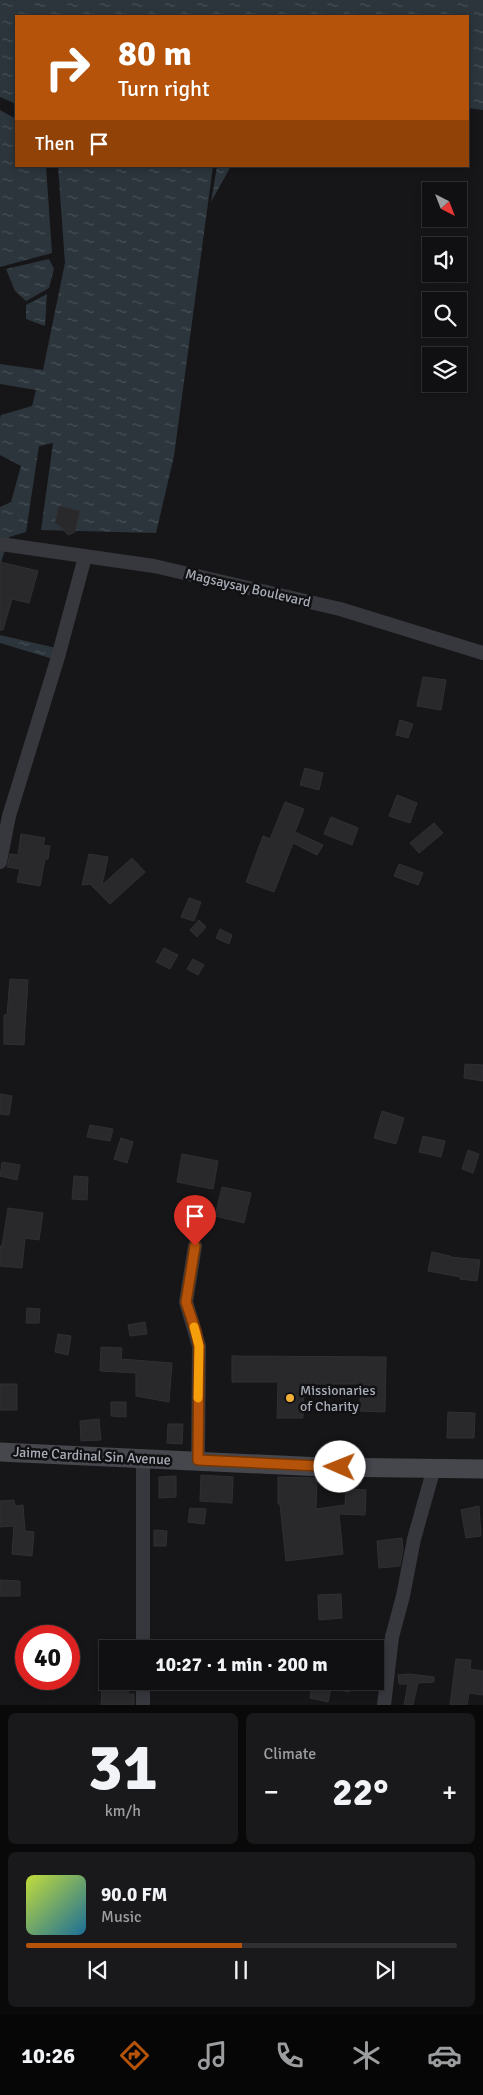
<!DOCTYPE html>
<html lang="en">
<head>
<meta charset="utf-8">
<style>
  :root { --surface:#101012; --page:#19191b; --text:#f1f3f6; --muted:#9c9d9f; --line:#303032; --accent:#b45309 }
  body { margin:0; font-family:Signika,sans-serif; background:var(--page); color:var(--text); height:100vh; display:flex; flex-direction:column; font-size:19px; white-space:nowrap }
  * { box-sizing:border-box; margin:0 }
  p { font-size:16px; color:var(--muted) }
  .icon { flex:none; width:28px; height:28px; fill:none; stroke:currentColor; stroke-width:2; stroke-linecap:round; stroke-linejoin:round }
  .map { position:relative; height:1705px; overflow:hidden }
  .drawer { display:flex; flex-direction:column; gap:8px; padding:8px; background:#09090a; flex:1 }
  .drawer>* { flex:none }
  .hud { position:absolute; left:15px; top:15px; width:454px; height:152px; border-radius:0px; box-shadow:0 2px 8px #0003,0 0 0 1px var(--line); background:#b45309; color:#fff; overflow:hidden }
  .needle { width:32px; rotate:138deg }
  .fabs { position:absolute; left:422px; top:182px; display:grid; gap:10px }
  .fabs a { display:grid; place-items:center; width:45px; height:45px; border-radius:0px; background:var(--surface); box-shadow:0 2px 8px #0003,0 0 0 1px var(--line); font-size:25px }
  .speed { position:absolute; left:15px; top:1625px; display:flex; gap:10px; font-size:25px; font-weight:700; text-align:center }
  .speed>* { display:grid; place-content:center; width:65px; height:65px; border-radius:50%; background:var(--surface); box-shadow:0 2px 8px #0003,0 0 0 1px var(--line); line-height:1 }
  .speed .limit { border:8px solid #d22; background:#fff; color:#111 }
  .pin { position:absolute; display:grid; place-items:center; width:42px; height:42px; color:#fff; margin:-51px -21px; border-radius:50% 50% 50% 0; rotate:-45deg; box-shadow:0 0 5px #0007 }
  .pin .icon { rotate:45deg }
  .me { position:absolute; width:55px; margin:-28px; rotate:271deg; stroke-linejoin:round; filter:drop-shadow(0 0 4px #0008) }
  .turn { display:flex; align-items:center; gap:18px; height:105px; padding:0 20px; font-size:22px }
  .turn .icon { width:65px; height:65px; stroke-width:2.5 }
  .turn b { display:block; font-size:35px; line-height:42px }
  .then { display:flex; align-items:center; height:48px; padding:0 20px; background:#0003; gap:10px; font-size:19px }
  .big { font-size:38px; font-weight:700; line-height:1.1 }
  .drawer .widget { flex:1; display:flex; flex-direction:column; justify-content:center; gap:8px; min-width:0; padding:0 18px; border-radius:8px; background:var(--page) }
  .drawer .dial { align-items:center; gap:0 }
  .dial b { font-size:65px; line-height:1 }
  .song { display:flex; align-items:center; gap:15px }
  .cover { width:60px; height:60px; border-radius:8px; background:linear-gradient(135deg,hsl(70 70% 55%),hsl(200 70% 35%)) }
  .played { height:5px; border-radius:2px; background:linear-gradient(90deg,var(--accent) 50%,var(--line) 50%) }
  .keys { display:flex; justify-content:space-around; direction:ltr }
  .heat { display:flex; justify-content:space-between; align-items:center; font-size:28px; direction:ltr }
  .drawer .tiles { flex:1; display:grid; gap:8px; grid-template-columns:1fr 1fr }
  .widget:last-child { grid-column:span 2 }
  .trip { position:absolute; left:99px; top:1640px; width:285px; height:50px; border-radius:0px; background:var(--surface); box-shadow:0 2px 8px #0003,0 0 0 1px var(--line); font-weight:700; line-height:50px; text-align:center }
  .tab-bar { display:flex; height:80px; justify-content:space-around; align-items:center; background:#060607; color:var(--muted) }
  .tab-bar .icon { width:35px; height:35px }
  .tab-bar .selected { color:var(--accent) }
  .tab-bar b { font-size:22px; color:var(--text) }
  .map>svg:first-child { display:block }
</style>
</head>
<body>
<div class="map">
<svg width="483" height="1705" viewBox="0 0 483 1705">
  <defs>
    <pattern id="water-ripples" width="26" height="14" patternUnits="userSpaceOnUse" patternTransform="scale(1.25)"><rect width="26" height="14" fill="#2c353c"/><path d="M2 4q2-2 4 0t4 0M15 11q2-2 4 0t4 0" fill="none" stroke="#485056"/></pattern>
  </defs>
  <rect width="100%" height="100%" fill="#161618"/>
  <path fill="url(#water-ripples)" d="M0 0H483V110L468 108V16H16V104L0 97Z
    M0 110 16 119V166H46L52 253 0 267Z
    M58 166H213L174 456 156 533 41 530 53 443 39 446 26 532 9 537 0 566V507L11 502 21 466 0 455V418L1 415 32 406 36 390 0 384V364L43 370 65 263Z
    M217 166H231L211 202Z
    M49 259 54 269 49 288 26 301 15 291 6 269Z
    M47 294 45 326 26 319V305Z
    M0 635 56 648 53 659 0 643Z"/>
  <path fill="#29292c" stroke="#303034" d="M59 506 80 511 75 532 68 535 59 525 55 524Z
    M0 562 38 571 29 603 12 599 3 630H0Z
    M423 677 446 680 441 710 417 706Z
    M400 720 413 724 408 738 396 735Z
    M305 768 323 773 319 790 300 785Z
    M397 795 417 803 410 823 389 816Z
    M285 802 304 809 295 832 323 845 317 855 293 843 274 892 246 882 263 836 270 839Z
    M331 817 358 828 352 845 324 834Z
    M434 823 443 833 419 853 410 843Z
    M21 834 45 838 43 845 50 846 48 859H45L40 886 17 882 20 869 7 867 10 854 18 855Z
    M89 854 108 857 102 885 132 858 145 872 110 904 90 884 82 885Z
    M399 864 423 873 418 885 394 876Z
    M189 898 201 902 194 921 181 917Z
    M199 920 206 927 197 937 190 930Z
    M220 929 232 935 229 944 216 938Z
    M164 948 178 955 170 969 156 962Z
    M193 959 204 965 198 975 187 969Z
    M10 979 28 980 24 1045 4 1044V1015H7Z
    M465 1064 483 1065V1081L464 1078Z
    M0 1094 12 1096 9 1115 0 1114Z
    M382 1111 404 1118 396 1144 374 1138Z
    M90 1125 113 1129 110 1141 87 1137Z
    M423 1136 445 1141 441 1157 419 1152Z
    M121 1138 133 1142 127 1163 114 1159Z
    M468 1150 479 1154 473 1173 462 1169Z
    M182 1154 218 1161 213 1189 177 1182Z
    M2 1162 20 1165 17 1180 0 1176Z
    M74 1176 88 1177 87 1200 72 1199Z
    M222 1187 251 1193 244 1223 215 1216Z
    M8 1208 43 1213 39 1240 25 1238 22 1268 0 1266V1246H2Z
    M432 1252 450 1256V1257L480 1260 477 1281 460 1279V1277L428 1271Z
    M27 1308 40 1309 39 1323H26Z
    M145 1322 147 1334 130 1336 128 1325Z
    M58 1334 71 1336 68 1355 55 1352Z
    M101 1347 122 1348 121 1359 172 1363 169 1402 136 1396V1373L100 1371Z
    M232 1356 386 1357 385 1412 360 1411V1384H304L303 1418H277L278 1382H232Z
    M0 1384H17V1410H0Z
    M111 1402H126V1417L111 1416Z
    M448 1412 475 1413 474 1438H447Z
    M99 1419 101 1440 81 1441 80 1421Z
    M168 1424H183L182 1444 167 1443Z
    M201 1475 233 1477 232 1503 200 1501Z
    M176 1476V1497L159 1498V1477Z
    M278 1477 317 1478 316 1509 345 1505 346 1489 366 1490 365 1515 339 1514 343 1554 286 1561 280 1504H278Z
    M14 1500 15 1506 23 1505 25 1531 34 1532 32 1556 12 1554 14 1526 0 1527V1501Z
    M479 1506 481 1536 466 1538 461 1510Z
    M190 1508 206 1509 204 1524 188 1522Z
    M154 1530 167 1531 166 1546H154Z
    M402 1538 403 1549 400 1566 379 1568 377 1541Z
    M0 1580 20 1581V1596H0Z
    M341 1594 342 1618 319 1620 318 1595Z
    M456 1659 471 1660 470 1669 483 1671V1695L469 1693 467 1705H450Z
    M410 1674 434 1677V1682L418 1683 413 1705H404L408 1684H399L398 1675Z
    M100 1681H129L128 1694H134V1705H101L102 1690H99Z
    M313 1681H351L349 1692 331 1688 328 1702 310 1698Z"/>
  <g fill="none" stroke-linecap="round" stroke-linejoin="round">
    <path stroke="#37383d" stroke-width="14" d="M0 544 154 566 340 609 483 653
      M0 862 9 816 58 657 85 557
      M195 1246 186 1302 199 1346 198 1460
      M143 1459V1649
      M143 1705V1681
      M384 1705 392 1637 403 1596 414 1539 434 1468"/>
    <path stroke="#45474d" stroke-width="19" d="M0 1452 322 1467 483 1469"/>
  </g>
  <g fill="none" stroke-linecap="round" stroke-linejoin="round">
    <g stroke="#753606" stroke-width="12">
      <path id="route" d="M195 1246 186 1302 196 1332 199 1346 198 1460 340 1467"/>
    </g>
    <use href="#route" stroke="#b45309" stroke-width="9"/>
    <path stroke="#f59e0b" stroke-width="9" d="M194 1327 199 1346 198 1398"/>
  </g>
  <circle fill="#f2b134" stroke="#111113" stroke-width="2" cx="290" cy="1398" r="5"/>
  <g text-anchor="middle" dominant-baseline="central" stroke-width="5" stroke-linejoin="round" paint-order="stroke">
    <g font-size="14" fill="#a8adb8" stroke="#111113">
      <text transform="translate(248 588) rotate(13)">Magsaysay Boulevard</text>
      <text transform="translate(92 1456) rotate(3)">Jaime Cardinal Sin Avenue</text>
    </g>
    <g font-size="14" fill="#a8adb8" stroke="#111113" text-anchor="start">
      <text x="300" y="1390">Missionaries<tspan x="300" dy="16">of Charity</tspan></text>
    </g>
  </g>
</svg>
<div class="fabs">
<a><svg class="needle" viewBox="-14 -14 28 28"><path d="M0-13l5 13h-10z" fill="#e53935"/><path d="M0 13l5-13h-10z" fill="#9c9d9f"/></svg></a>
<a><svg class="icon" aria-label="sound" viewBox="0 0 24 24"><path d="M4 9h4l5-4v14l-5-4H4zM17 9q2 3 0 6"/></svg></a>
<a><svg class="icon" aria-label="search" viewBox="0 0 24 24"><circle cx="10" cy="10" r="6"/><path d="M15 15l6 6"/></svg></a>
<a><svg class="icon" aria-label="layers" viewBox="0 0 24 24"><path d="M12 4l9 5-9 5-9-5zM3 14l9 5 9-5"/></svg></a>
</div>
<div class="speed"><div class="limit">40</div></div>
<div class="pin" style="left:195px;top:1246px;background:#d93025"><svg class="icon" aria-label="arrive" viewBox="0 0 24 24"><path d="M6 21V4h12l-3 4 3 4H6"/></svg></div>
<svg class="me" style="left:340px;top:1467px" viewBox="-20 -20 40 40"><circle r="19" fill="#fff"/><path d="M0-13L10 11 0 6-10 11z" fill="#b45309"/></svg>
<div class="trip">10:27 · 1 min · 200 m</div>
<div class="hud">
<div class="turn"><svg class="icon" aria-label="right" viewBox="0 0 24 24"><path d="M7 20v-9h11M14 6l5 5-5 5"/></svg><div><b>80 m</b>Turn right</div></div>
<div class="then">Then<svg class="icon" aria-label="arrive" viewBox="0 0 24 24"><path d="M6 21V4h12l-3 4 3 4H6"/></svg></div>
</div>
</div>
<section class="drawer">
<div class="tiles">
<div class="widget dial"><b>31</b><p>km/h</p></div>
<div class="widget"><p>Climate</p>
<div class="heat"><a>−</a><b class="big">22°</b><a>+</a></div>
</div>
<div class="widget">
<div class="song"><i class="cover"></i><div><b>90.0 FM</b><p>Music</p></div></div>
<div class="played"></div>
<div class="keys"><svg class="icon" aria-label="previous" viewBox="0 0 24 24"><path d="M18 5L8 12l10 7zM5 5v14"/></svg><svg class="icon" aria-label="pause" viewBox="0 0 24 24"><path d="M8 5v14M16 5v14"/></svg><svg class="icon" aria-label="next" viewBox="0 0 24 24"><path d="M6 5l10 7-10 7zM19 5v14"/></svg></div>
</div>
</div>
</section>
<nav class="tab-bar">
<b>10:26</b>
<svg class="icon selected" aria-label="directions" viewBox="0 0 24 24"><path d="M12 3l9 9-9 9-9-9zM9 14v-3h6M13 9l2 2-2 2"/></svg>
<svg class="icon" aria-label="music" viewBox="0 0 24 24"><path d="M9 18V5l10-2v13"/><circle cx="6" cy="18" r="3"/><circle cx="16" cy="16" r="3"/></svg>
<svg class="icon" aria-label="phone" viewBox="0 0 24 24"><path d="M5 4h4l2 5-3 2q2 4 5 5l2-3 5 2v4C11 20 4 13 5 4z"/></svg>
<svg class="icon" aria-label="climate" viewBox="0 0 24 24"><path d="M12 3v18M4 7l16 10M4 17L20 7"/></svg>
<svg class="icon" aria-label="car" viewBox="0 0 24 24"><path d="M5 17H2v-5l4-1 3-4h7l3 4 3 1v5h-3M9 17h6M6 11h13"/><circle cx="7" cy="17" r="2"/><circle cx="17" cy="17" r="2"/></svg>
</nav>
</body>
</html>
